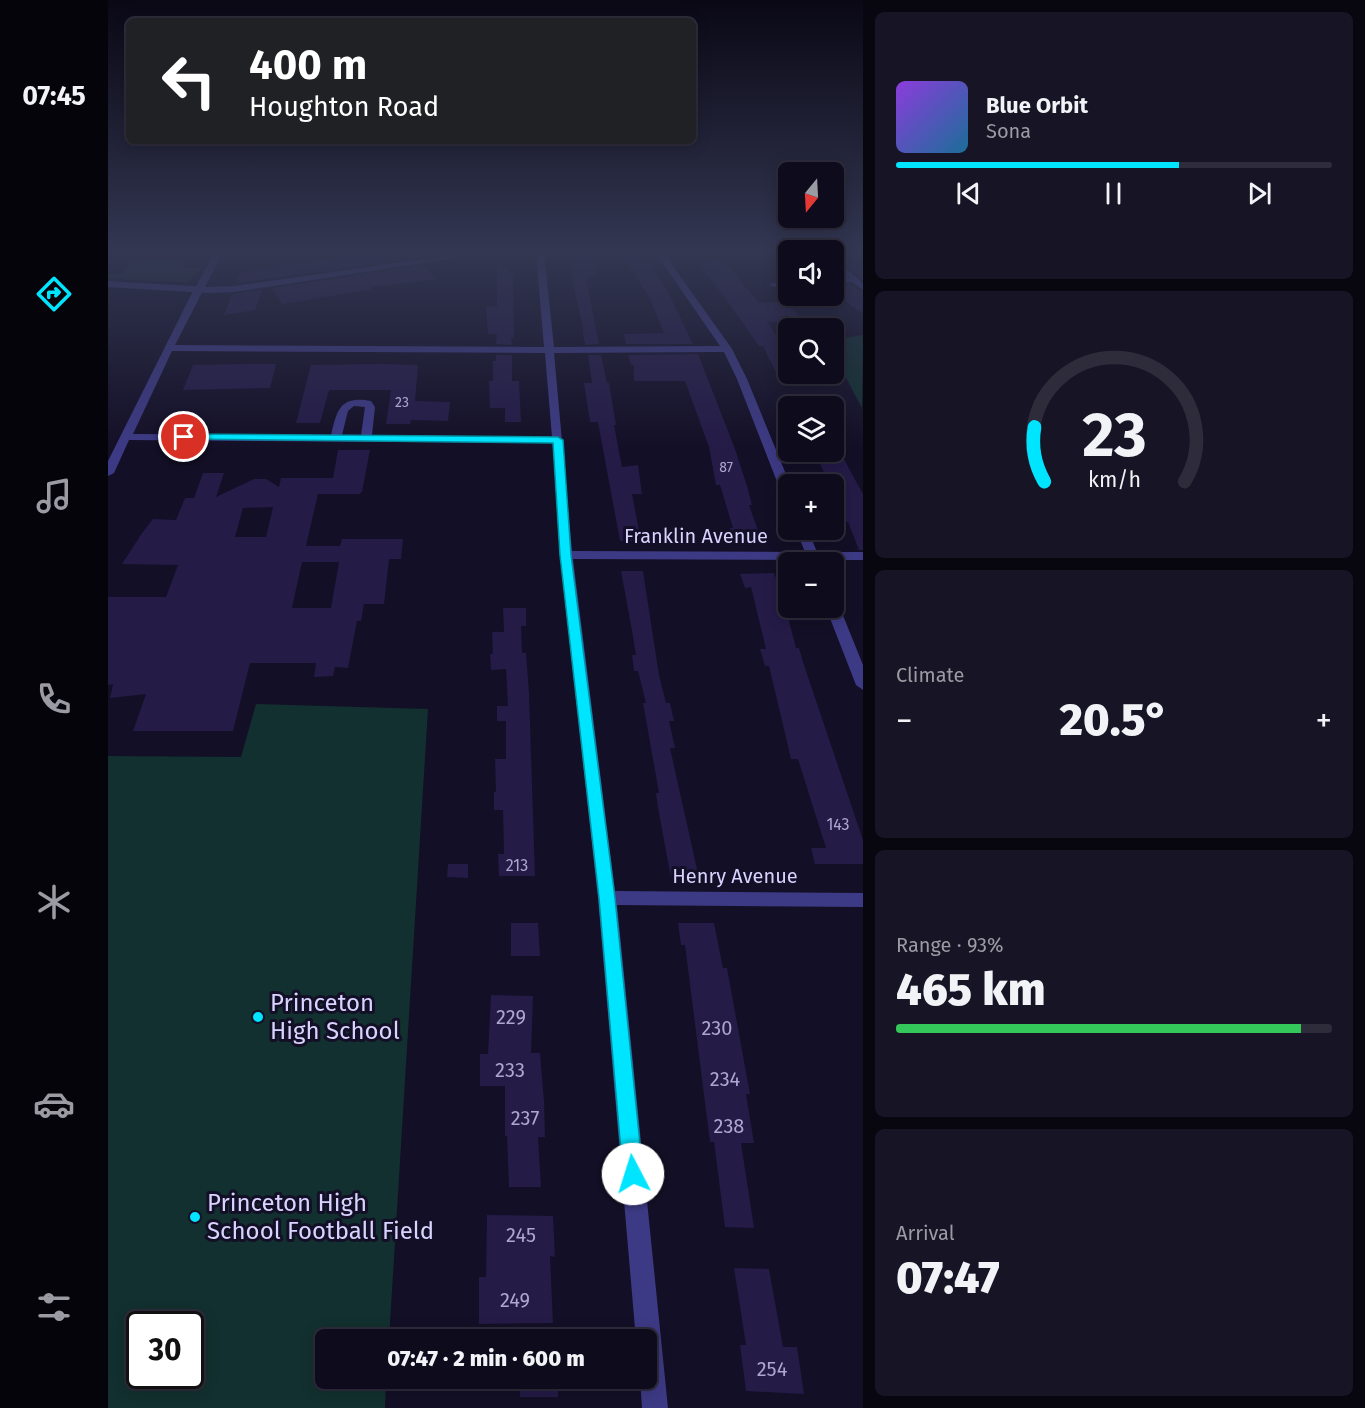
<!DOCTYPE html>
<html lang="en">
<head>
<meta charset="utf-8">
<style>
  :root { --surface:#0e0b1c; --page:#171425; --text:#f1f3f6; --muted:#9b9ba3; --line:#2e2b3b; --accent:#00e5ff }
  body { margin:0; font-family:"Fira Sans",sans-serif; background:var(--page); color:var(--text); height:100vh; display:flex; flex-direction:column; font-size:22px; white-space:nowrap }
  * { box-sizing:border-box; margin:0 }
  p { font-size:20px; color:var(--muted) }
  .icon { flex:none; width:33px; height:33px; fill:none; stroke:currentColor; stroke-width:2; stroke-linecap:round; stroke-linejoin:round }
  .map { position:relative; flex:1; overflow:hidden }
  .drawer { display:flex; flex-direction:column; gap:12px; padding:12px; background:#08060f; width:502px }
  .drawer>* { flex:none }
  .top-card { position:absolute; left:18px; top:18px; width:570px; height:126px; border-radius:9px; box-shadow:0 3px 15px #0003,0 0 0 2px var(--line); background:#202124; color:#fff; overflow:hidden }
  .needle { width:39px; rotate:198deg }
  .buttons { position:absolute; left:670px; top:162px; display:grid; gap:12px }
  .buttons a { display:grid; place-items:center; width:66px; height:66px; border-radius:9px; background:var(--surface); box-shadow:0 3px 15px #0003,0 0 0 2px var(--line); font-size:30px }
  .speed { position:absolute; left:18px; top:1311px; display:flex; gap:12px; font-size:30px; font-weight:700; text-align:center }
  .speed>* { display:grid; place-content:center; width:78px; height:78px; border-radius:50%; background:var(--surface); box-shadow:0 3px 15px #0003,0 0 0 2px var(--line); line-height:1 }
  .speed .limit { border:3px solid #111; border-radius:9px; background:#fff; color:#111 }
  .pin { position:absolute; display:grid; place-items:center; width:51px; height:51px; color:#fff; margin:-26px; border:3px solid #fff; border-radius:50%; box-shadow:0 2px 6px #0007 }
  .me { position:absolute; width:66px; margin:-33px; rotate:355deg; stroke-linejoin:round; filter:drop-shadow(0 0 4px #0008) }
  .turn { display:flex; align-items:center; gap:21px; height:126px; padding:0 24px; font-size:27px }
  .turn .icon { width:78px; height:78px; stroke-width:2.5 }
  .turn b { display:block; font-size:42px; line-height:51px }
  .big { font-size:45px; font-weight:800; line-height:1.1 }
  .drawer .tile { flex:1; display:flex; flex-direction:column; justify-content:center; gap:9px; min-width:0; padding:0 21px; border-radius:9px; background:var(--page) }
  .drawer .dial { align-items:center; gap:0 }
  .dial svg { height:156px; overflow:visible; fill:none; stroke:var(--line); stroke-width:7; stroke-linecap:round; text-anchor:middle }
  .dial text { fill:var(--text); stroke:none }
  .song { display:flex; align-items:center; gap:18px }
  .cover { width:72px; height:72px; border-radius:9px; background:linear-gradient(135deg,hsl(270 70% 55%),hsl(200 70% 35%)) }
  .played { height:6px; border-radius:3px; background:linear-gradient(90deg,var(--accent) 65%,var(--line) 65%) }
  .keys { display:flex; justify-content:space-around; direction:ltr }
  .heat { display:flex; justify-content:space-between; align-items:center; font-size:33px; direction:ltr }
  .charge { height:9px; border-radius:4px; background:linear-gradient(90deg,#34c759 93%,var(--line) 0) }
  .trip { position:absolute; left:207px; top:1329px; width:342px; height:60px; border-radius:9px; background:var(--surface); box-shadow:0 3px 15px #0003,0 0 0 2px var(--line); font-weight:800; line-height:60px; text-align:center }
  main { display:flex; flex:1; min-height:0 }
  .tabs { display:flex; flex-direction:column; width:108px; justify-content:space-around; align-items:center; background:#06040b; color:var(--muted) }
  .tabs .icon { width:42px; height:42px }
  .tabs .on { color:var(--accent) }
  .tabs b { font-size:27px; color:var(--text) }
  .map>svg:first-child { display:block }
</style>
</head>
<body>
<main>
<nav class="tabs">
<b>07:45</b>
<svg class="icon on" aria-label="directions" viewBox="0 0 24 24"><path d="M12 3l9 9-9 9-9-9zM9 14v-3h6M13 9l2 2-2 2"/></svg>
<svg class="icon" aria-label="music" viewBox="0 0 24 24"><path d="M9 18V5l10-2v13"/><circle cx="6" cy="18" r="3"/><circle cx="16" cy="16" r="3"/></svg>
<svg class="icon" aria-label="phone" viewBox="0 0 24 24"><path d="M5 4h4l2 5-3 2q2 4 5 5l2-3 5 2v4C11 20 4 13 5 4z"/></svg>
<svg class="icon" aria-label="climate" viewBox="0 0 24 24"><path d="M12 3v18M4 7l16 10M4 17L20 7"/></svg>
<svg class="icon" aria-label="car" viewBox="0 0 24 24"><path d="M5 17H2v-5l4-1 3-4h7l3 4 3 1v5h-3M9 17h6M6 11h13"/><circle cx="7" cy="17" r="2"/><circle cx="17" cy="17" r="2"/></svg>
<svg class="icon" aria-label="filters" viewBox="0 0 24 24"><path d="M4 7h16M4 17h16"/><circle cx="9" cy="7" r="2"/><circle cx="15" cy="17" r="2"/></svg>
</nav>
<div class="map">
<svg width="755" height="1408" viewBox="0 0 755 1408">
  <rect width="100%" height="100%" fill="#130f26"/>
  <path fill="#12302f" fill-rule="evenodd" d="M78 261 73 267 93 268 81 282 0 279V274H13L22 262Z
    M754 335H755L754 408 726 355V340Z
    M148 704 320 709 281 1339 218 1340V1378L278 1379 277 1408H0V756L133 757ZM32 1324H82V1376H32Z"/>
  <path fill="#241b47" fill-rule="evenodd" d="M268 252H300L307 258 128 283 133 272Z
    M457 252H487L488 275 478 278 491 344 478 345 476 340 474 322 464 280V265Z
    M512 252H539L547 265 542 266 559 290 585 344H518L516 334 556 333 542 299Z
    M749 252 755 257V280L726 256V253Z
    M599 254 604 260 614 259 651 303 676 301 694 319 660 322 681 357V374H690L693 381H672L655 346H651L616 296 583 255Z
    M389 260 405 274 406 338H403L404 345 388 344 389 334H380L378 307 389 306Z
    M315 265 329 279 262 287 264 289 174 304 164 288Z
    M743 284 755 292V314L726 293V285Z
    M154 290 147 310 116 315 124 294Z
    M590 354 627 449 639 486 644 505H641L654 542H627L622 528H625L612 485H608L601 447 577 381H526V365H523L520 355Z
    M388 355H404V381H411L413 422H397V408H382L381 381H385V361H388Z
    M480 355H493L499 383H501L508 425H506L514 467 530 465 534 494H524L533 541H512L490 422H482L476 383H484Z
    M142 364H168L162 388 75 390 85 365Z
    M274 364 310 365 307 401 342 402 340 421 303 420 302 424H278L283 390H221L212 423H188L203 365Z
    M230 450H262L254 492 251 494H210L198 546H232L234 539H295L293 559H281L276 604H256L253 621H249L240 668 227 667 225 676 206 677 208 663H142L125 731H25L38 694 2 698 5 684 0 685V597H58L70 565 14 564 34 533 45 519 68 520 77 498H86L95 473H116L108 497 146 479H158L171 487 173 478H225ZM165 507 158 537H127L135 508ZM194 562H231L223 608H184Z
    M707 452H732L755 494V550H751L740 522H736L726 495V484H721Z
    M513 571H535L551 675 558 703H562L566 721H561L567 748H562L591 878H563L550 808 548 793H551L535 703H538L530 671H526L524 655H528L524 631Z
    M666 573 674 594 681 595V621L688 648H691L696 665 755 840V864H707L703 848H718L690 759H683L661 666H657L652 649H658L643 587 637 588 632 574Z
    M395 608H418V626H413L414 653H418L421 693 427 876H391L390 854H396L395 810H386V792H388L387 759H398V721H389V706H400L398 669 383 670 382 654H385L384 632H396Z
    M340 864H360V878L339 877Z
    M403 923H430L432 956H403Z
    M570 923H606L615 968H619L642 1094H638L646 1143H633L646 1228 617 1227 606 1142H602L577 945H573Z
    M383 995 425 996 423 1053H432L436 1101 437 1137H430L433 1187H401L399 1136H397V1086H372V1054H380Z
    M379 1215 445 1216 447 1257 442 1256 445 1323 371 1324V1277H378Z
    M626 1268 661 1269 675 1347H689L696 1394 638 1391 632 1345H638Z
    M412 1378H450V1397H412Z"/>
  <g fill="none" stroke-linecap="round" stroke-linejoin="round">
    <path fill="#3d3a85" fill-rule="evenodd" d="M107 252H115L67 345 436 347 428 252H436L446 347 612 346 547 252H555L624 349 639 379 682 484 681 501 675 497 629 379 616 352 446 353 464 551 697 552 688 530H700L709 552H755V560H712L713 562H701L700 560 465 559 507 891 755 893V907L509 905 560 1408H534L532 1378H538V1340H528L490 898 452 555 445 443 21 440 6 473 0 476V461L82 297ZM64 351 437 353 444 437 264 435 267 407 263 401C232 395 229 410 223 435L25 434ZM246 406 257 407 253 435H234L240 411Z
      M726 258 755 283V290L744 282 726 283V277H739L726 265Z
      M681 280V286L665 287 661 284Z
      M726 604 732 608 755 665V690L748 685 718 608H726Z"/>
    <path fill="#3d3a85" fill-rule="evenodd" d="M366 252H387L126 292 100 293 0 287V281L100 287 126 286Z"/>
  </g>
  <linearGradient id="sky" x2="0" y2="1"><stop stop-color="#0a0815"/><stop offset="0.56" stop-color="#333752"/><stop offset="1" stop-color="#333752" stop-opacity="0"/></linearGradient>
  <rect width="755" height="449" fill="url(#sky)"/>
  <path fill="#00e5ff" stroke="#0095a6" stroke-width="1.5" d="M76 434 450 437 455 440 463 555 507 898 535 1174 532 1181 525 1184 518 1181 515 1174 491 898 452 555 445 443 73 439 72 437Z"/>
  <g fill="#00e5ff" stroke="#130f26" stroke-width="2">
    <circle cx="150" cy="1017" r="6"/>
    <circle cx="87" cy="1217" r="6"/>
  </g>
  <g text-anchor="middle" dominant-baseline="central" stroke-width="6" stroke-linejoin="round" paint-order="stroke">
    <g font-size="14" fill="#aca6d1">
      <text x="294" y="402">23</text>
      <text x="618" y="467">87</text>
    </g>
    <g font-size="16" fill="#aca6d1">
      <text x="730" y="824">143</text>
      <text x="409" y="865">213</text>
    </g>
    <g font-size="20" fill="#d9d4ff" stroke="#130f26">
      <text x="588" y="536">Franklin Avenue</text>
      <text x="627" y="876">Henry Avenue</text>
    </g>
    <g font-size="20" fill="#aca6d1">
      <text x="403" y="1017">229</text>
      <text x="609" y="1028">230</text>
      <text x="402" y="1070">233</text>
      <text x="617" y="1079">234</text>
      <text x="417" y="1118">237</text>
      <text x="621" y="1126">238</text>
      <text x="413" y="1235">245</text>
      <text x="407" y="1300">249</text>
      <text x="664" y="1369">254</text>
    </g>
    <g font-size="24" fill="#d9d4ff" stroke="#130f26" text-anchor="start">
      <text x="162" y="1003">Princeton<tspan x="162" dy="28">High School</tspan></text>
      <text x="99" y="1203">Princeton High<tspan x="99" dy="28">School Football Field</tspan></text>
    </g>
  </g>
</svg>
<div class="buttons">
<a><svg class="needle" viewBox="-14 -14 28 28"><path d="M0-13l5 13h-10z" fill="#e53935"/><path d="M0 13l5-13h-10z" fill="#9b9ba3"/></svg></a>
<a><svg class="icon" aria-label="sound" viewBox="0 0 24 24"><path d="M4 9h4l5-4v14l-5-4H4zM17 9q2 3 0 6"/></svg></a>
<a><svg class="icon" aria-label="search" viewBox="0 0 24 24"><circle cx="10" cy="10" r="6"/><path d="M15 15l6 6"/></svg></a>
<a><svg class="icon" aria-label="layers" viewBox="0 0 24 24"><path d="M12 4l9 5-9 5-9-5zM3 14l9 5 9-5"/></svg></a>
<a>+</a>
<a>−</a>
</div>
<div class="speed"><div class="limit">30</div></div>
<div class="pin" style="left:76px;top:437px;background:#d93025"><svg class="icon" aria-label="arrive" viewBox="0 0 24 24"><path d="M6 21V4h12l-3 4 3 4H6"/></svg></div>
<svg class="me" style="left:525px;top:1174px" viewBox="-20 -20 40 40"><circle r="19" fill="#fff"/><path d="M0-13L10 11 0 6-10 11z" fill="#00e5ff"/></svg>
<div class="trip">07:47 · 2 min · 600 m</div>
<div class="top-card">
<div class="turn"><svg class="icon" aria-label="left" viewBox="0 0 24 24"><path d="M17 20v-9H6M10 6l-5 5 5 5"/></svg><div><b>400 m</b>Houghton Road</div></div>
</div>
</div>
<section class="drawer">
<div class="tile">
<div class="song"><i class="cover"></i><div><b>Blue Orbit</b><p>Sona</p></div></div>
<div class="played"></div>
<div class="keys"><svg class="icon" aria-label="previous" viewBox="0 0 24 24"><path d="M18 5L8 12l10 7zM5 5v14"/></svg><svg class="icon" aria-label="pause" viewBox="0 0 24 24"><path d="M8 5v14M16 5v14"/></svg><svg class="icon" aria-label="next" viewBox="0 0 24 24"><path d="M6 5l10 7-10 7zM19 5v14"/></svg></div>
</div>
<div class="tile dial"><svg viewBox="0 0 100 80">
<path d="M14 69A42 42 0 1 1 86 69"/>
<path d="M14 69A42 42 0 0 1 9 41" stroke="#00e5ff"/>
<text x="50" y="56" font-size="32" font-weight="700">23</text>
<text x="50" y="72" font-size="11">km/h</text>
</svg></div>
<div class="tile"><p>Climate</p>
<div class="heat"><a>−</a><b class="big">20.5°</b><a>+</a></div>
</div>
<div class="tile"><p>Range · 93%</p><b class="big">465 km</b><div class="charge"></div></div>
<div class="tile"><p>Arrival</p><b class="big">07:47</b></div>
</section>
</main>
</body>
</html>
